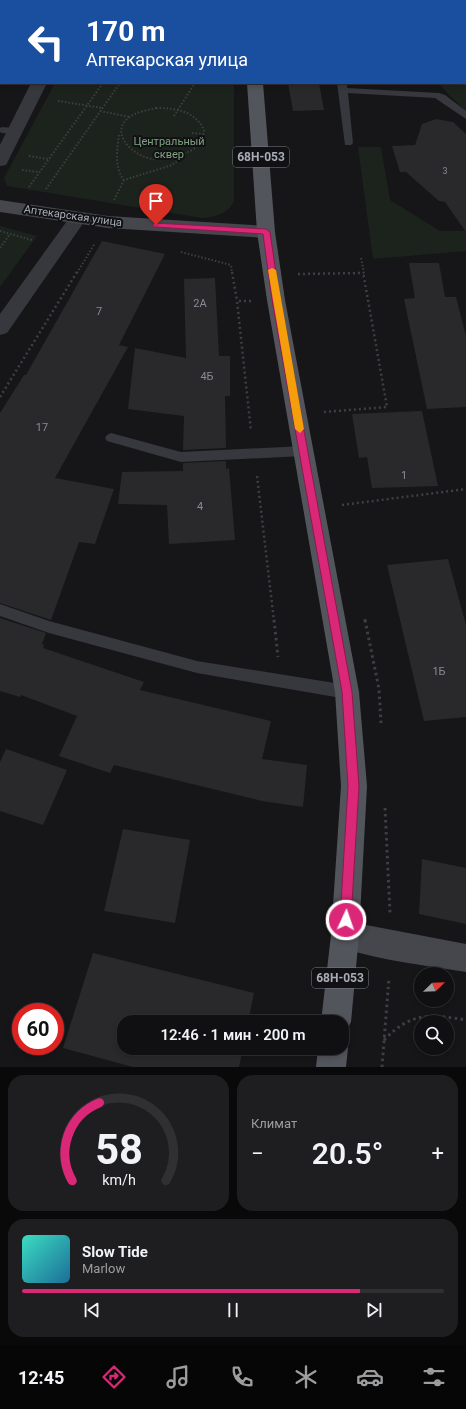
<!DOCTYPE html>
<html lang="ru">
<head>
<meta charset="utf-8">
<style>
  :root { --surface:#101012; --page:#1e1e20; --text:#f1f3f6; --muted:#9c9d9f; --line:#303032; --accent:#db2777 }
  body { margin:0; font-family:Roboto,sans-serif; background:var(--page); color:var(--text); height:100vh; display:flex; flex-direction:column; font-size:15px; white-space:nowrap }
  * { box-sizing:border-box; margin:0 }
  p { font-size:13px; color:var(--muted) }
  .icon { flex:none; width:22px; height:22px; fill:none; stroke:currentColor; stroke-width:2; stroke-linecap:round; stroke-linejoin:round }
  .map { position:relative; height:1067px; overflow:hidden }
  .panel { display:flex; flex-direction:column; gap:8px; padding:8px; background:#09090a; flex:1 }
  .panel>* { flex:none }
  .hud { position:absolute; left:0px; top:0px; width:466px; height:84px; box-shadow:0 2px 6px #0003,0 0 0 1px var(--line); background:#1a4fa0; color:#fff; overflow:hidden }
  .needle { width:26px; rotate:67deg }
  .tools { position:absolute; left:414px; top:967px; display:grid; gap:8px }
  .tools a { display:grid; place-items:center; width:40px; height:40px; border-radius:50%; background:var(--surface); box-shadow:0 2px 6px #0003,0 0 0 1px var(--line); font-size:20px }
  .speed { position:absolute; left:12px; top:1003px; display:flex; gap:8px; font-size:20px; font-weight:700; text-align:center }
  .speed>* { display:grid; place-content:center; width:52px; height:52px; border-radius:50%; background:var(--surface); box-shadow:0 2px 6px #0003,0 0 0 1px var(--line); line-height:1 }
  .speed .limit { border:6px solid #d22; background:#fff; color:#111 }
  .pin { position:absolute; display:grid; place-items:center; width:34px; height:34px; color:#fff; margin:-41px -17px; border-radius:50% 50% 50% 0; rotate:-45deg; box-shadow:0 0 4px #0007 }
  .pin .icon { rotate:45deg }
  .me { position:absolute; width:44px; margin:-22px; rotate:3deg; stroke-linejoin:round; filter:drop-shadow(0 0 3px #0008) }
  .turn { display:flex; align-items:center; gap:14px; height:84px; padding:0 20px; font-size:18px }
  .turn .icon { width:52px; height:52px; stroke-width:2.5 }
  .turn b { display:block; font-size:28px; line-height:34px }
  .big { font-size:30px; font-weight:600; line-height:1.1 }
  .panel .card { flex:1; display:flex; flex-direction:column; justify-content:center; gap:6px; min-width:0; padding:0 14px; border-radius:16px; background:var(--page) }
  .panel .dial { align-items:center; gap:0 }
  .dial svg { height:104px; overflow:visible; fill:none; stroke:var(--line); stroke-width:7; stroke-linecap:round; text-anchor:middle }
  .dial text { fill:var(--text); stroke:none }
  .song { display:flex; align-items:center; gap:12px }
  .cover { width:48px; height:48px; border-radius:6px; background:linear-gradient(135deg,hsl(170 70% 55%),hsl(200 70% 35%)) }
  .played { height:4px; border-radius:2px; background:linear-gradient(90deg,var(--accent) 80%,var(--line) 80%) }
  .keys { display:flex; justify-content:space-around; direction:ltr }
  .heat { display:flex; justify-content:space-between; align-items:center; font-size:22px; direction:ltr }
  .panel .tiles { flex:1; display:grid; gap:8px; grid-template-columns:1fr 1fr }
  .card:last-child { grid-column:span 2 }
  .trip { position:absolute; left:117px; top:1015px; width:232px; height:40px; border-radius:16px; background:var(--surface); box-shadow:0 2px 6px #0003,0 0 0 1px var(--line); font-weight:600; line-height:40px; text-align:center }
  .tab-bar { display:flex; height:64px; justify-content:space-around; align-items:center; background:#060607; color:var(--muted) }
  .tab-bar .icon { width:28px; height:28px }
  .tab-bar .on { color:var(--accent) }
  .tab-bar b { font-size:18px; color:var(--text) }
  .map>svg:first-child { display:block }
</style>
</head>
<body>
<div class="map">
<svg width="466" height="1067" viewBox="0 0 466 1067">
  <rect width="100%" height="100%" fill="#161618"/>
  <path fill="#1c231d" d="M99 0H266L99 1Z
    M465 78H466V112L438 83H465Z
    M55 83H234V201C229 214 214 217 202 218L7 186 4 178Z
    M358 147H381L390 200 440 231H466V251L373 259Z
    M0 226 37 236 0 287Z"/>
  <path fill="#29292c" d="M288 83H319L324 110 293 111Z
    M436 119 453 122 466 134V232L445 202 439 201 406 172H400L392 146 415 145 422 124Z
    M102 241 165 254 119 345 128 347 55 478 114 489 95 544 79 542 51 620 0 603V413L24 375H26Z
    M409 263H439L445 297H456L466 336V407L427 409 404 299 415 298Z
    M215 278 219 356H230V396H225L226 448 183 450 184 416 128 409 135 348 186 358 184 279Z
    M422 411 438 486 372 488 367 457 359 458 352 414Z
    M226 461V469L229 468 235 540 169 544 167 505 118 504 122 472 183 471V463Z
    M448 559 466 625V717L424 721 387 565Z
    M0 618 46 633 42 644 44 645 43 648 144 682 140 690 271 721 262 759 307 765 303 807 262 801 114 765 110 773 59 756 77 716 21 695 20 697 0 691Z
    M6 749 67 770 43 825 0 811V762Z
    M123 829 190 840 175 923 104 911Z
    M422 859 466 868V924L419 914Z
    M93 953 254 993 248 1022H124V1048H243L239 1067H133L63 1048Z"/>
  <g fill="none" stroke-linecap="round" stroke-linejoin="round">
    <path stroke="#3d3f44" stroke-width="2" stroke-dasharray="1.5 2" stroke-linecap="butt" d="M111 83 118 85
      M58 101 102 108
      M156 108C176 108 195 111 204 130 203 143 195 150 183 154 173 158 164 160 153 159 130 156 105 128 135 114 141 111 149 110 156 108Z
      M100 111 130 117
      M174 116 195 83
      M192 133 204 134
      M119 135C117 149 114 168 124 180L172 165 185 155
      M29 156 48 159
      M22 170 39 172
      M29 187 103 83
      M46 189 120 83
      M114 200 124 180
      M0 231 32 240
      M0 248 10 234
      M181 252 231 265 232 273
      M361 258 364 273
      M77 273 95 243"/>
    <path stroke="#3d3f44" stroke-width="2.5" stroke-dasharray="2 3" stroke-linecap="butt" d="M232 272 237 301
      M298 274 364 273
      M251 301H237L251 431
      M0 397 77 272
      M324 412 387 407 363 272
      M257 476 274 621
      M342 505 466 489
      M365 619V621"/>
    <path stroke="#3d3f44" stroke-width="3" stroke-dasharray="2.5 3.5" stroke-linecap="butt" d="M274 620 278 657
      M365 620 379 689 381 723
      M385 808 390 913
      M384 1040C411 1012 430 1014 466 1020
      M382 1067 389 978"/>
    <path fill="#37383d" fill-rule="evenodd" d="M0 20H1V26H0Z
      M337 83H347V88L439 93 445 95 466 111V119L435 98 348 93 353 143 351 145H345Z
      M2 127 15 128 20 131 15 134 2 133 0 132V128Z
      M111 433 181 452 304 446 308 448 310 451 308 454 304 456 181 462 107 441 105 438 107 435Z
      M0 604 49 621 197 661 347 685 352 687 354 692 352 697 347 699 197 673 49 633 0 616Z"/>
    <path fill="#37383d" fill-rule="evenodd" d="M75 0H89V1H75Z
      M31 83H47L6 165 0 166V145Z
      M78 212 84 214 87 218 84 222 7 333 0 335V314L72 214Z"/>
    <path fill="#45474d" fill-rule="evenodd" d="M0 200 108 216 266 226 272 228 275 232 272 236 266 238 108 228 0 212Z
      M345 921 466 944V972C425 965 373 960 335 945L331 935 335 925Z"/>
    <path fill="#53555c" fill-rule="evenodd" d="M247 83H263L275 232 285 300 359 692 367 786 359 935 351 1022 346 1032 342 1034V1022H321L331 935 341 786 335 692 267 300 257 232Z
      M342 1037 348 1048 346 1067H316L318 1048H342Z"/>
  </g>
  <path fill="#db2777" stroke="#8e194d" d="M153 223 266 229 270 232 280 300 352 692 359 786 351 920 350 924 346 926 342 924 340 920 348 786 342 692 272 300 263 234 156 227H153Z"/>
  <path fill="#f59e0b" d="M272 268 276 270 304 429 300 433 295 429 268 270Z"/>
  <g text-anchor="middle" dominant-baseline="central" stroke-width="4" stroke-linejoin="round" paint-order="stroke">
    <g font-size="9" fill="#888b94">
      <text x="445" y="171">3</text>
    </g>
    <g font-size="11" fill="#7fa381" stroke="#111113">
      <text x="169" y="141">Центральный<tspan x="169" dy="13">сквер</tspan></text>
    </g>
    <g font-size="11" fill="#a8adb8" stroke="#111113">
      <text transform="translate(73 216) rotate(8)">Аптекарская улица</text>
    </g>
    <g font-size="11" fill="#888b94">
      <text x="200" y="303">2А</text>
      <text x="99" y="311">7</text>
      <text x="207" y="376">4Б</text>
      <text x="42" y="427">17</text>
      <text x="404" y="475">1</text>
      <text x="200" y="506">4</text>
      <text x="439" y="671">1Б</text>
    </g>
    <g fill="#111113" stroke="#7b7e86" stroke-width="1">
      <rect x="233" y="147" width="56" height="20" rx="3"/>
      <rect x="312" y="968" width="56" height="20" rx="3"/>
    </g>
    <g font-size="12" font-weight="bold" fill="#a8adb8">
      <text x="261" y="157">68Н-053</text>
      <text x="340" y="978">68Н-053</text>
    </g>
  </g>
</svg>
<div class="tools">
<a><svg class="needle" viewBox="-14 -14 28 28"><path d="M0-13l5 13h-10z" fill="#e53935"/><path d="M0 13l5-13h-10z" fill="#9c9d9f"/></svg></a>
<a><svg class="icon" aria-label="search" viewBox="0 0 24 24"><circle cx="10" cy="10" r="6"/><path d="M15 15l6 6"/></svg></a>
</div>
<div class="speed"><div class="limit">60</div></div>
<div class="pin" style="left:156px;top:225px;background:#d93025"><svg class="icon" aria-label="arrive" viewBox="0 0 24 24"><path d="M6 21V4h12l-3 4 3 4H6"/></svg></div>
<svg class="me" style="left:346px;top:920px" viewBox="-20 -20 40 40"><circle r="17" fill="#db2777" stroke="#fff" stroke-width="3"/><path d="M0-11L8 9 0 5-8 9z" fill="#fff"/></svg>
<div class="trip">12:46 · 1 мин · 200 m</div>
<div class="hud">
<div class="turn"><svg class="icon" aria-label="left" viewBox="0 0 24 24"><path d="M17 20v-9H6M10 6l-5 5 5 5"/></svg><div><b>170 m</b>Аптекарская улица</div></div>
</div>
</div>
<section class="panel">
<div class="tiles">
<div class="card dial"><svg viewBox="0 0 100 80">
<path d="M14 69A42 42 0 1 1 86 69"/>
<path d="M14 69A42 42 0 0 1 35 9" stroke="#db2777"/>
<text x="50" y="56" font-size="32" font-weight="700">58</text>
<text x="50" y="72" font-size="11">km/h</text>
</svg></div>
<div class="card"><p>Климат</p>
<div class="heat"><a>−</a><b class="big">20.5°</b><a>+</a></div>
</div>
<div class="card">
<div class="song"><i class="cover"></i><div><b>Slow Tide</b><p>Marlow</p></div></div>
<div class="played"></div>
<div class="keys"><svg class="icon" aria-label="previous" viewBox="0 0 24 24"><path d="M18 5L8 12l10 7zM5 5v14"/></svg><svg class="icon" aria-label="pause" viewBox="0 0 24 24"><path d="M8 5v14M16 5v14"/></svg><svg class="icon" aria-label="next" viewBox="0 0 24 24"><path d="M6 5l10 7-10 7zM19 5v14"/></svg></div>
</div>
</div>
</section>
<nav class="tab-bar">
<b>12:45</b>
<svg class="icon on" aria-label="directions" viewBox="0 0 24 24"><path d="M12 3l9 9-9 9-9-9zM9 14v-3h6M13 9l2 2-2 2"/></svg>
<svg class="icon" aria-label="music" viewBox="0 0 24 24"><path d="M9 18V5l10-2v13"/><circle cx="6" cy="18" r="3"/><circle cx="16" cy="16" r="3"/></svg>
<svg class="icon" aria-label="phone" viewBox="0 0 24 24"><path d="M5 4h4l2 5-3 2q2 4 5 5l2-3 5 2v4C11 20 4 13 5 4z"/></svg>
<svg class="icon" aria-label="climate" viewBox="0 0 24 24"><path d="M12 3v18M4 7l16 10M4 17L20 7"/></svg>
<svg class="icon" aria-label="car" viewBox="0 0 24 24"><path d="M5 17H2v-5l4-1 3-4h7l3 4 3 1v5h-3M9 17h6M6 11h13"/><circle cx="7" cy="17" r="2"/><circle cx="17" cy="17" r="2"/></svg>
<svg class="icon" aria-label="filters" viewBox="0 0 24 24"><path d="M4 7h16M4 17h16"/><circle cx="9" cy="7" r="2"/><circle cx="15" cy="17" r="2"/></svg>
</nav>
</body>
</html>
